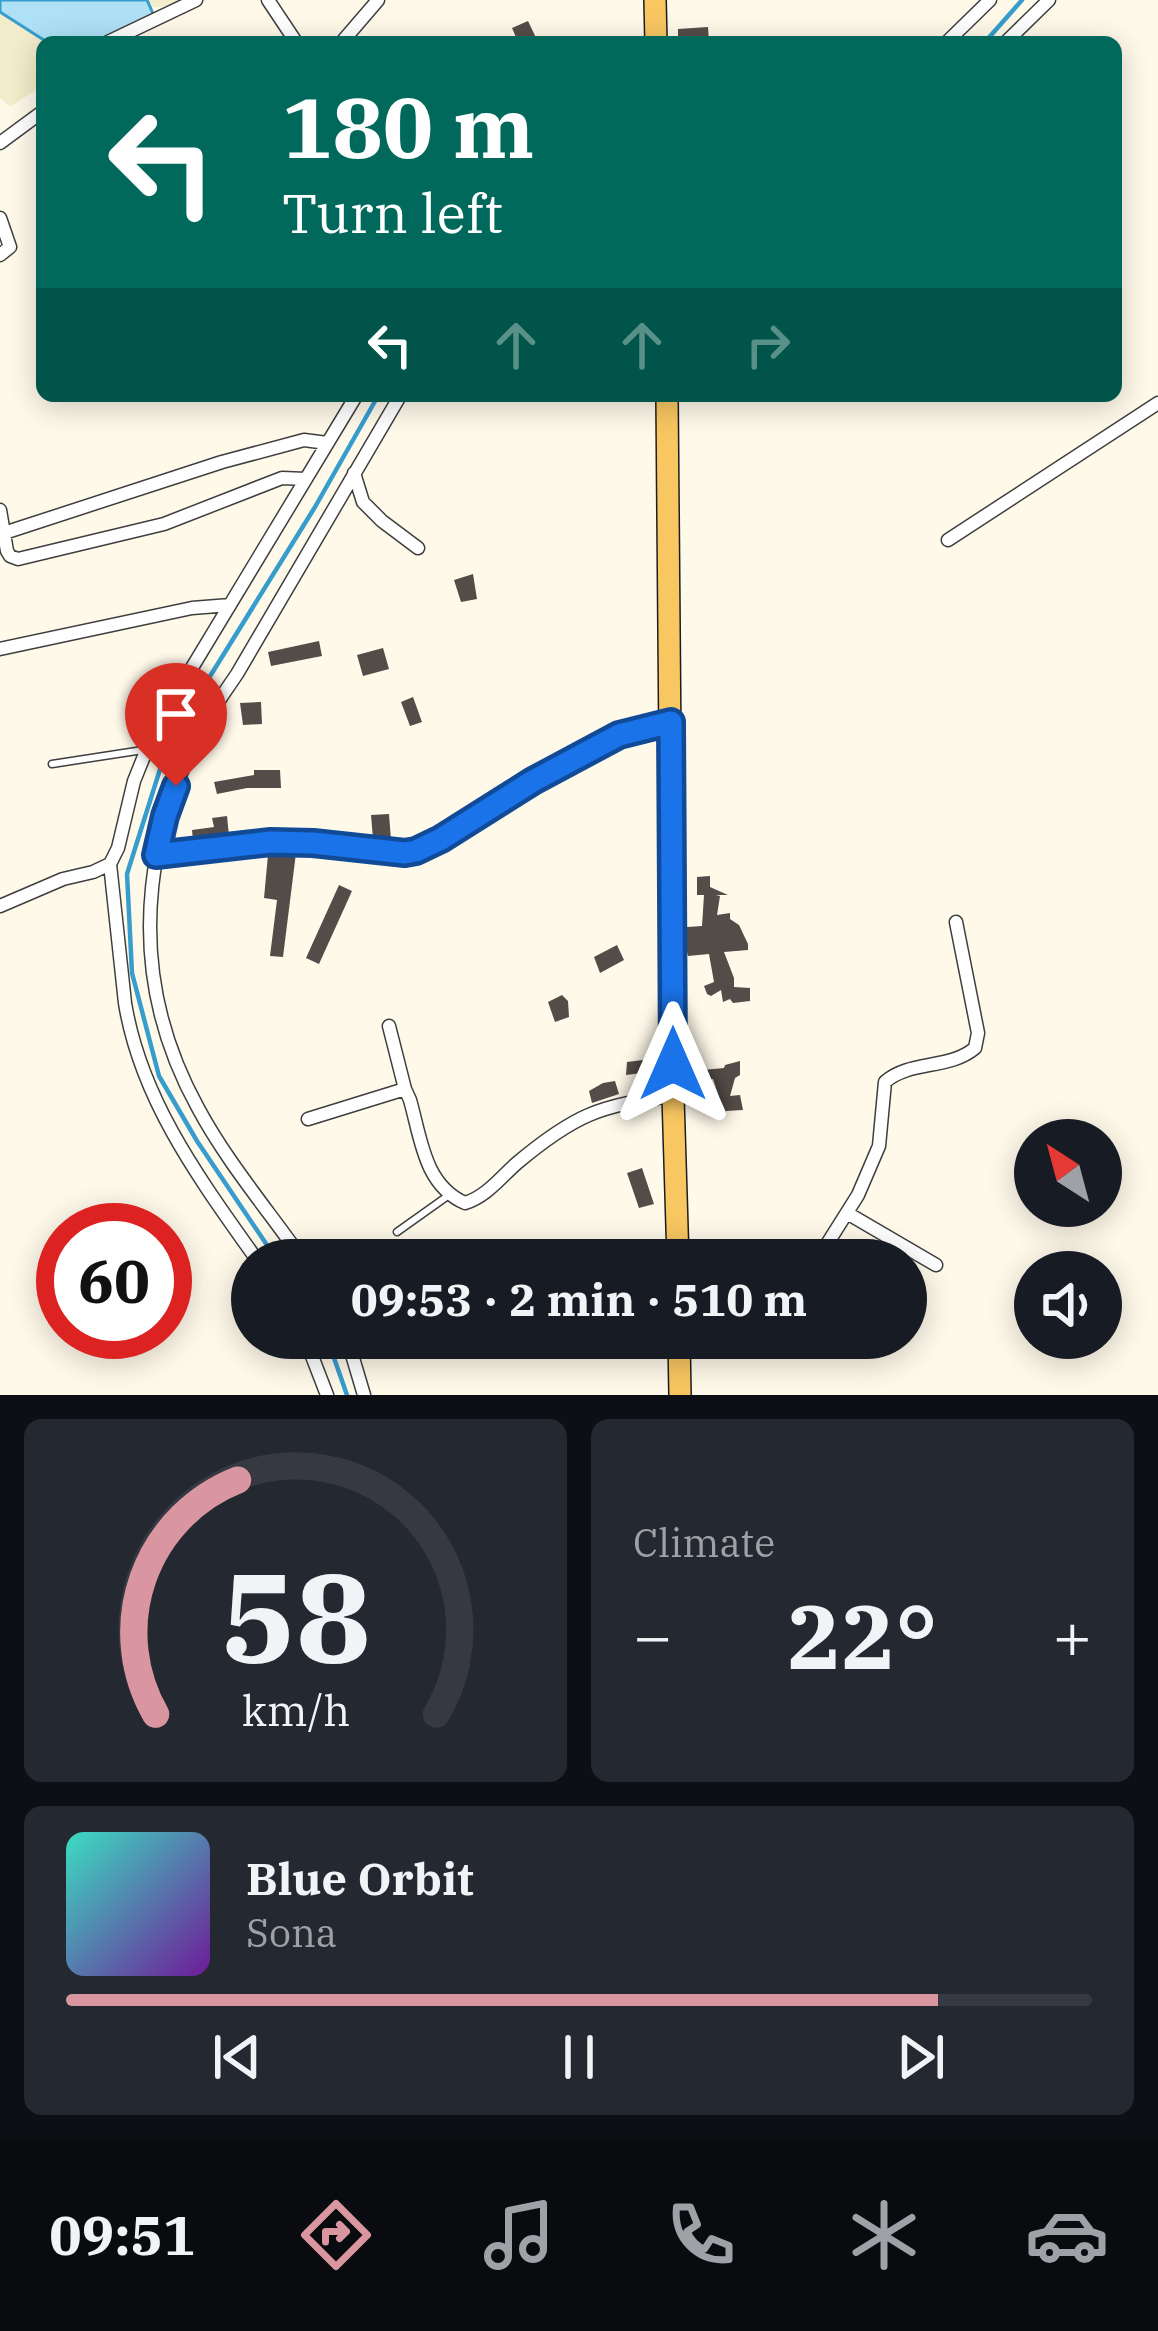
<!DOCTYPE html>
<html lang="en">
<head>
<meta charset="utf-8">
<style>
  :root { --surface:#171b24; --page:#242831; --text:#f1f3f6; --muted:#9ea1a6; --line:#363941; --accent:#d996a0 }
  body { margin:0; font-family:"IBM Plex Serif",serif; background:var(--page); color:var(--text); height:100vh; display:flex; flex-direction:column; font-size:45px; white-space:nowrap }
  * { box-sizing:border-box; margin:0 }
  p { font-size:39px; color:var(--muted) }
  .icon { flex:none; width:66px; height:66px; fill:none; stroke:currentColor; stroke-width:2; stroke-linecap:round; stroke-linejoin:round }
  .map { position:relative; height:1395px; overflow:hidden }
  .details { display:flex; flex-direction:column; gap:24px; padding:24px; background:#0d0f14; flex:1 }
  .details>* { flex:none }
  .banner { position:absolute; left:36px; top:36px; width:1086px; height:366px; border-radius:18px; box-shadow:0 6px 30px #0003; background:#00695c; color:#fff; overflow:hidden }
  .needle { width:78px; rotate:324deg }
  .controls { position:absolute; left:1014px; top:1119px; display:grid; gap:24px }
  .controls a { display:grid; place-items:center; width:108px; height:108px; border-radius:50%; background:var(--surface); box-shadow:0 6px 30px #0003; font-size:60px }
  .speed { position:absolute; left:36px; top:1203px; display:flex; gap:24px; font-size:60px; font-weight:700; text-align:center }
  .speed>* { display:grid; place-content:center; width:156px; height:156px; border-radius:50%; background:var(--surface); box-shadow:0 6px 30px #0003; line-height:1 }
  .speed .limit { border:18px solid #d22; background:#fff; color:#111 }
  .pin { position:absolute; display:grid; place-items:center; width:102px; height:102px; color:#fff; margin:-123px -51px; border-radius:50% 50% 50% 0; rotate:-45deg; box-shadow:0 0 12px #0007 }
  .pin .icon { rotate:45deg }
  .me { position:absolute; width:132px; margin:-66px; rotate:0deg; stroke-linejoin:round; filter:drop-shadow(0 0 9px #0008) }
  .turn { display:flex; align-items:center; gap:42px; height:252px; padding:0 48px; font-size:54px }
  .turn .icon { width:156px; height:156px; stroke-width:2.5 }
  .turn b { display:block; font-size:84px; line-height:102px }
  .lanes { display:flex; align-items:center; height:114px; padding:0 48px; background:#0003; justify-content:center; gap:60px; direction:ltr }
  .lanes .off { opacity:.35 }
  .big { font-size:90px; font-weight:700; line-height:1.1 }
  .details .card { flex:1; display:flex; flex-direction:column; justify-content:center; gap:18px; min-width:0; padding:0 42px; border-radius:18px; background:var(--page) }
  .details .dial { align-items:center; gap:0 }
  .dial svg { height:312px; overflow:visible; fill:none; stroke:var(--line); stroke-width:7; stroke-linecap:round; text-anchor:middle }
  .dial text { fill:var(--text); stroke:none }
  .song { display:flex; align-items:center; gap:36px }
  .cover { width:144px; height:144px; border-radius:18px; background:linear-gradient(135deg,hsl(170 70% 55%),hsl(280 70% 35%)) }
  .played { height:12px; border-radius:6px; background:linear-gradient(90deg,var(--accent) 85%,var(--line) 85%) }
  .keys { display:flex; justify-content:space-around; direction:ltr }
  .heat { display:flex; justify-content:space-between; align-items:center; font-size:66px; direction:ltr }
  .details .tiles { flex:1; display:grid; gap:24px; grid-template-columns:1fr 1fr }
  .card:last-child { grid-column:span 2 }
  .trip { position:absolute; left:231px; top:1239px; width:696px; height:120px; border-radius:60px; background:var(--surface); box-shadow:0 6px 30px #0003; font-weight:700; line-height:120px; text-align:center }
  .tab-bar { display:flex; height:192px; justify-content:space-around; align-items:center; background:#090b0e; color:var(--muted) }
  .tab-bar .icon { width:84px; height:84px }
  .tab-bar .on { color:var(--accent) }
  .tab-bar b { font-size:54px; color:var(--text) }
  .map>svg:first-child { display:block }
</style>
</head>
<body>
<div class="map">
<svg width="1158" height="1395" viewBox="0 0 1158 1395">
  <rect width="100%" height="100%" fill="#fff9ea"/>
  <path fill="#f4edcb" d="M0 0H186L181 4 109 13 79 42H42V83L36 90 10 107 0 98Z"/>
  <path fill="#afe1f6" stroke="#379dcd" stroke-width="3" d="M0 0H147L154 16 100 42H47L0 12Z"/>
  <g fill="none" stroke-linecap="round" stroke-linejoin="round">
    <path stroke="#379dcd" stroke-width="4.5" d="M985 42 1022 0
      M277 1260 197 1141 159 1076 132 973 127 874 168 744 315 507 378 396
      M327 1338 347 1395"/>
  </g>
  <path fill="#544c48" d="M528 21 538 42H518L512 28Z
    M708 27 709 42H678V29Z
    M473 574 477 599 461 602 454 580Z
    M319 641 322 656 271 666 268 652Z
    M383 648 389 669 363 676 357 655Z
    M413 697 422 722 410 726 401 702Z
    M261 702 262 724 243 725 240 703Z
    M254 770H280L281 788H247L217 794 214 782 254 775Z
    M389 814 391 840 373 839 371 815Z
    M227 816 229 836 193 840 192 830 214 827 212 818Z
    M280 853H296L283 957 270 956 277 900 264 898 268 855H279Z
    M710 876V887L728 895H716L720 896 717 915 730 913V919L739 925 748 944V950L724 952 734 978V987L750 988V1001L733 1003 730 999 723 1002 721 990 711 996 707 994 704 986 714 982 709 954 688 956 687 952V927L702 926 704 895H697V877Z
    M339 885 352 891 319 964 306 958Z
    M617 945 624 960 600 973 594 957Z
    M562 995 568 1001 569 1017 555 1022 548 1002Z
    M658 1058V1071L626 1075 627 1062Z
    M740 1061V1075L735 1078 730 1096 740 1095 743 1110 726 1111 724 1116 723 1111 714 1112V1098L719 1097 713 1079 701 1081V1074L703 1070 724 1068 725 1065Z
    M615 1081 619 1094 592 1103 589 1091 603 1083Z
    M642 1168 654 1204 639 1208 627 1173Z"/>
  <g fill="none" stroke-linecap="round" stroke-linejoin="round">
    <g stroke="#3f3f3f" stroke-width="9">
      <path id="lane" d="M52 764 143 750
        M397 1232 449 1195"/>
    </g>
    <g stroke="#3f3f3f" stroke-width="15">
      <path id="street" d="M268 0 296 42
        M108 42 196 0
        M342 42 378 0
        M947 42 990 0
        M1006 42 1049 0
        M0 143 42 112
        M0 218 10 247 0 255
        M354 473 363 502 382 521 418 548
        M0 510 7 551 10 556 18 559 164 524 282 478 306 479
        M4 533 222 462 304 440 327 443
        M948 540 1158 403
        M0 649 192 608 230 605
        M156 855 271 842 313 843 393 852 416 851 441 839 533 781 619 735 671 722
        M110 864 125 1003C141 1101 201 1181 257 1260
        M0 906 63 879 93 872 110 864 118 848 134 781 155 729 356 396
        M389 1026 405 1089
        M308 1119 405 1089 410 1100C421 1138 424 1185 465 1203 486 1197 501 1177 517 1163 573 1116 601 1104 673 1096
        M847 1213 936 1265
        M678 1255 723 1260
        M303 1260C268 1210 227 1162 198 1108 118 963 143 805 237 674L400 396
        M817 1260 858 1195 879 1146 885 1082C910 1060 949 1070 975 1048L978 1033 956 922
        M305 1338 327 1395
        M347 1338 364 1395"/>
    </g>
    <g stroke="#1d1d1d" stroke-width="24">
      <path id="primary" d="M655 0 656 42
        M667 396 673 1096 678 1260
        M679 1338 680 1395"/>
    </g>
    <use href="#lane" stroke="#fff" stroke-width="6"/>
    <use href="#street" stroke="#fff" stroke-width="12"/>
    <use href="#primary" stroke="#f8c761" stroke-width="21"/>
  </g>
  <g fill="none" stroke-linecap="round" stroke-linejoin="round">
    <g stroke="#114b97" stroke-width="30">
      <path id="route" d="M176 786 165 816 156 855 271 842 313 843 405 853 416 851 441 839 533 781 619 735 671 722 673 1064"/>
    </g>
    <use href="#route" stroke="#1a73e8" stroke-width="21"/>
  </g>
</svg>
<div class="controls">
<a><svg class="needle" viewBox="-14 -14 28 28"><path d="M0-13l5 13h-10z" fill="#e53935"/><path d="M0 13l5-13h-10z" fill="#9ea1a6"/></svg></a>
<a><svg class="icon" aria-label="sound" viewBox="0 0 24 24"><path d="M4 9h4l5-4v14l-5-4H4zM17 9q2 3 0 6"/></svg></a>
</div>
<div class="speed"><div class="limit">60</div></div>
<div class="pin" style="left:176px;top:786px;background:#d93025"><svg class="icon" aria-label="arrive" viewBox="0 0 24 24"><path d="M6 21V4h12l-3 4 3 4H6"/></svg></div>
<svg class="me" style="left:673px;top:1064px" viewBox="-20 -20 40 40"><path d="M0-17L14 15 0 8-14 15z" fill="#1a73e8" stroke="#fff" stroke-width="4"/></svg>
<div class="trip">09:53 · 2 min · 510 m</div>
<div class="banner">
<div class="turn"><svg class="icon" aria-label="left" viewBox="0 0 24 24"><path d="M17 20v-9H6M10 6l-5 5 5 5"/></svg><div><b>180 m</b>Turn left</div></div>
<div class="lanes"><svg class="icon" aria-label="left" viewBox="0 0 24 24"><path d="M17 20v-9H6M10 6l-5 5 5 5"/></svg><svg class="icon off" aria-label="ahead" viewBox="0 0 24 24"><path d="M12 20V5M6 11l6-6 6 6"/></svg><svg class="icon off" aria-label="ahead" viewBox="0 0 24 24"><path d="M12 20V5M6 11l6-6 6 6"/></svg><svg class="icon off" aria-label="right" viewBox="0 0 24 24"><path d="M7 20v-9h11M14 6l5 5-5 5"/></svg></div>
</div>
</div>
<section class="details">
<div class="tiles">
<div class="card dial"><svg viewBox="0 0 100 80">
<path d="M14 69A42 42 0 1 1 86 69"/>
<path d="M14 69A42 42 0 0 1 35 9" stroke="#d996a0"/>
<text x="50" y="56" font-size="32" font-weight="700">58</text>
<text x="50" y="72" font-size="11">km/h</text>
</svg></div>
<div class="card"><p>Climate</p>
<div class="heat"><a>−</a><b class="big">22°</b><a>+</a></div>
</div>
<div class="card">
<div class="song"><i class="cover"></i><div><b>Blue Orbit</b><p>Sona</p></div></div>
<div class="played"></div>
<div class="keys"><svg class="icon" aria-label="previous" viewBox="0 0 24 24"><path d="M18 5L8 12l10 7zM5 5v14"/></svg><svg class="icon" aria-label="pause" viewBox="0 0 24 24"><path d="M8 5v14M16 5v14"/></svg><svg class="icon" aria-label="next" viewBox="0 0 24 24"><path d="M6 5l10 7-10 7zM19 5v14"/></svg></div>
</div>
</div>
</section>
<nav class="tab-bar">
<b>09:51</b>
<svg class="icon on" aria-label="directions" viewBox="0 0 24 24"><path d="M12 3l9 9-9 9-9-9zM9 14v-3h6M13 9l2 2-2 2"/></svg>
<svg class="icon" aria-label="music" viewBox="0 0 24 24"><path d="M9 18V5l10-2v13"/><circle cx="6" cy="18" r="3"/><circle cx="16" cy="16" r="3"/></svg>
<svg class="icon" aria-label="phone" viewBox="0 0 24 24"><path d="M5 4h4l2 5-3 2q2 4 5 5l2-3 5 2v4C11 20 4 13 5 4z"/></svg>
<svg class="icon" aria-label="climate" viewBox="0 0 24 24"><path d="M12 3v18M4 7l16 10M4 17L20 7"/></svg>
<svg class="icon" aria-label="car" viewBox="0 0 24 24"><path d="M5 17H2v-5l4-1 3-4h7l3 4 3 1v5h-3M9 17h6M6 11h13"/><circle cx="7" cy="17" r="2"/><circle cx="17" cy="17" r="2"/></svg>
</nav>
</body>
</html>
